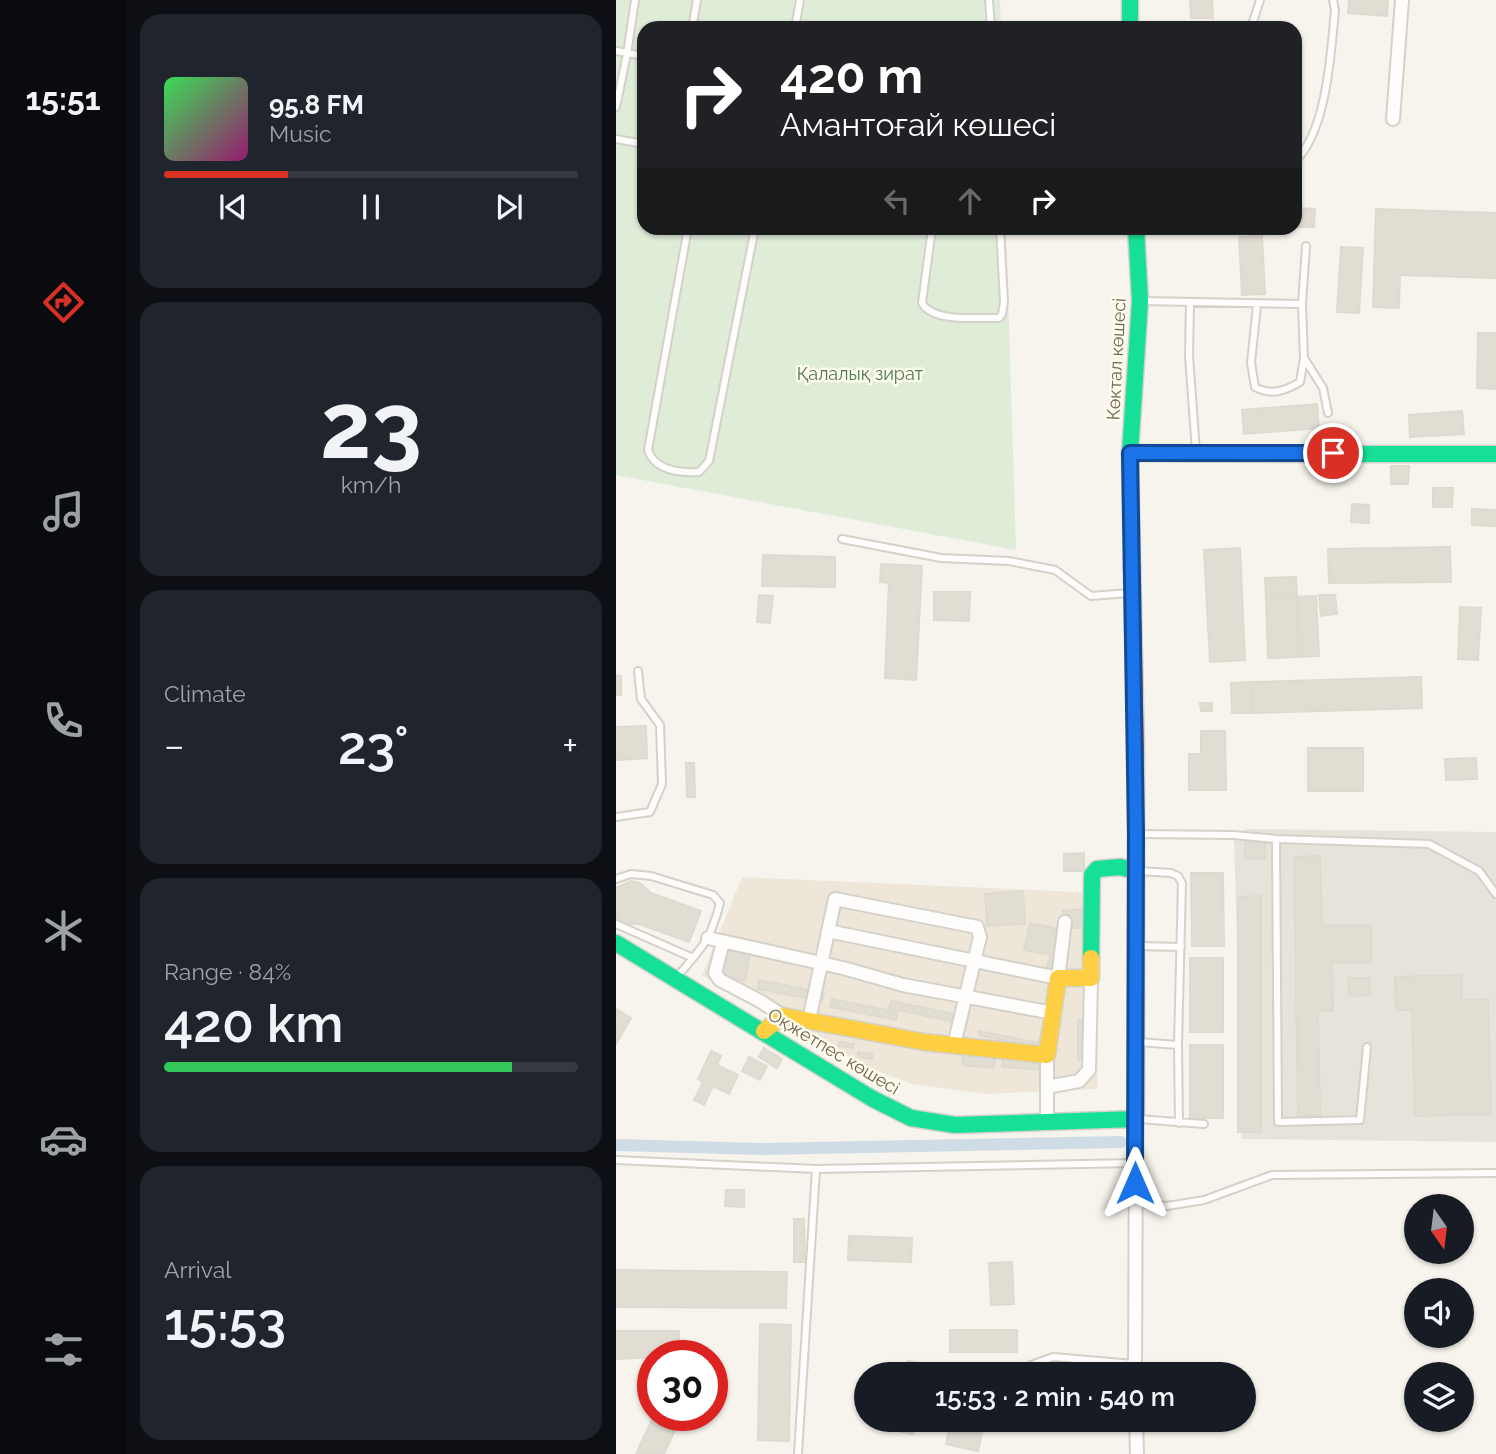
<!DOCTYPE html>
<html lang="en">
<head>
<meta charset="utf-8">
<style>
  :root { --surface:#171b24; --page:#20242c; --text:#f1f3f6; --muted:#9ea1a6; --line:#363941; --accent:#d93025 }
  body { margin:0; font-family:Raleway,sans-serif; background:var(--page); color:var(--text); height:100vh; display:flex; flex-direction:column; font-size:26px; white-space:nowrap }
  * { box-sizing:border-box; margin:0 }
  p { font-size:23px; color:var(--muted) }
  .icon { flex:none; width:38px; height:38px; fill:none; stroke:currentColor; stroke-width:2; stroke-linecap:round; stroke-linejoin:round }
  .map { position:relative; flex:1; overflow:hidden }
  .sheet { display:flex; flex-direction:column; gap:14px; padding:14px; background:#0d0f14; width:490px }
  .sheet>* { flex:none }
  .banner { position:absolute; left:21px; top:21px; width:665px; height:214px; border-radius:21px; box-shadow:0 2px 5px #0004; background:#202124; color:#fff; overflow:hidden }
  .needle { width:46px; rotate:166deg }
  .tools { position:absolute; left:788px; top:1194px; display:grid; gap:14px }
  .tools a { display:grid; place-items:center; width:70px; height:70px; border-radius:50%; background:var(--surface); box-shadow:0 2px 5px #0004; font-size:35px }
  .speed { position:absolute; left:21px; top:1340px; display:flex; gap:14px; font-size:35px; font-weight:700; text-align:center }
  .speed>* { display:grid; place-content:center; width:91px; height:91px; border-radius:50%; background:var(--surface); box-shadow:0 2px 5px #0004; line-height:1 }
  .speed .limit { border:10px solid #d22; background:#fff; color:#111 }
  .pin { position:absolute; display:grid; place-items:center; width:60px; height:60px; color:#fff; margin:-30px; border:4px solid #fff; border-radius:50%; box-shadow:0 2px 7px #0007 }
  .me { position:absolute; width:77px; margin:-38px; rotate:0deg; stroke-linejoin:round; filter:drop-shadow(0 0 5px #0008) }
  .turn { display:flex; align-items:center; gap:24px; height:147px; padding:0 28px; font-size:32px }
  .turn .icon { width:91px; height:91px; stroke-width:2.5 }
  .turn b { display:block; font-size:49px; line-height:60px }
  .lanes { display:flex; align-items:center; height:66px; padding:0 28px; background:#0003; justify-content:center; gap:35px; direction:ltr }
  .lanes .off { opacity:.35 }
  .big { font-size:52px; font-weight:600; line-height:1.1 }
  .sheet .card { flex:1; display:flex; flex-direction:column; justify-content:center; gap:10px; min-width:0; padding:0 24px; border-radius:21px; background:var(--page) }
  .sheet .dial { align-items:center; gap:0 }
  .dial b { font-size:91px; line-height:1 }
  .song { display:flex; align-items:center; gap:21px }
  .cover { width:84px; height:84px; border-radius:10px; background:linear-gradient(135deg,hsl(130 70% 55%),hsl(320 70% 35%)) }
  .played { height:7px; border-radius:4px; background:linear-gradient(90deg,var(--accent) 30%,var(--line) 30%) }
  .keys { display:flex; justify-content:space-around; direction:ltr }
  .heat { display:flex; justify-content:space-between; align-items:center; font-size:38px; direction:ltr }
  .charge { height:10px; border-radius:5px; background:linear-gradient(90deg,#34c759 84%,var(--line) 0) }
  .trip { position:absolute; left:238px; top:1362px; width:402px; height:70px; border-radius:35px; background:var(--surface); box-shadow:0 2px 5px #0004; font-weight:600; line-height:70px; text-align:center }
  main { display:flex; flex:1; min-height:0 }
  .tabs { display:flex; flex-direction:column; width:126px; justify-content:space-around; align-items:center; background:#090b0e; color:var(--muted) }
  .tabs .icon { width:49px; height:49px }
  .tabs .active { color:var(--accent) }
  .tabs b { font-size:32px; color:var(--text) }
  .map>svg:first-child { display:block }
</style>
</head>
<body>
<main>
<nav class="tabs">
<b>15:51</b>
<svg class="icon active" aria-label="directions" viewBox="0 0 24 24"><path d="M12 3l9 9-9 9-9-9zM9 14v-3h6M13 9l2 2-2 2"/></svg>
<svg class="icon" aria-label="music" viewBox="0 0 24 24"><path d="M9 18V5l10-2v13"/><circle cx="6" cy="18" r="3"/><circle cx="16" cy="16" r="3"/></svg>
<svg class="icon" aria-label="phone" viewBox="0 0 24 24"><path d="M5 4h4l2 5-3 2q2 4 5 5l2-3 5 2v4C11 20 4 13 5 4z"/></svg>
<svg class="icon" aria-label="climate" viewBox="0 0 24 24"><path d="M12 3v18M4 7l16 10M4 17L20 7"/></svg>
<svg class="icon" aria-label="car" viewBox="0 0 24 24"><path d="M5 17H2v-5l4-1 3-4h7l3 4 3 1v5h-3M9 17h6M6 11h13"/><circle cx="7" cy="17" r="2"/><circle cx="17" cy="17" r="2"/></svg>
<svg class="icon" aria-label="filters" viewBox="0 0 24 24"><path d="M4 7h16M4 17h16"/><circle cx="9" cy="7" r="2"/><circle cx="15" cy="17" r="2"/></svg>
</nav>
<section class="sheet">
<div class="card">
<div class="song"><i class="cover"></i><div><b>95.8 FM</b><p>Music</p></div></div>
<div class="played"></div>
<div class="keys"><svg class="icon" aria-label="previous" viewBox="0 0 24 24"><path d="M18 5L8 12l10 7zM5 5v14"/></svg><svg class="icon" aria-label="pause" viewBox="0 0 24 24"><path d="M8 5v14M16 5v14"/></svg><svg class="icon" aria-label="next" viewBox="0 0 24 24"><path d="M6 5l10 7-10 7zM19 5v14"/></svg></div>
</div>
<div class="card dial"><b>23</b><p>km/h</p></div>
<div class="card"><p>Climate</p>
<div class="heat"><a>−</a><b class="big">23°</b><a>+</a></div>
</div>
<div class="card"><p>Range · 84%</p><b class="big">420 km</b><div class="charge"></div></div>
<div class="card"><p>Arrival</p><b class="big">15:53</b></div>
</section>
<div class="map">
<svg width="880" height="1454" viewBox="0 0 880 1454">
  <rect width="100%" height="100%" fill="#f6f4ec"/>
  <path fill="#eee7d9" d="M126 877 483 893 481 1089 369 1094 296 1084 251 1067 86 975Z"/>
  <path fill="#e6e3da" d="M631 829 880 832V1142L626 1139 618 835Z"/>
  <path fill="#deecd8" d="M0 0H384L385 28H28V228H390L400 550 0 475Z"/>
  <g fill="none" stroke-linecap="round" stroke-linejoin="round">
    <path stroke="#cfdce5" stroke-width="12" d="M0 1145 147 1149 505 1142"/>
  </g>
  <path fill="#e1ddd3" stroke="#dedacf" stroke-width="2" d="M574 0H596L597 18H575Z
    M733 0H772L771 16 732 13Z
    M679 208 699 209 698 227H679Z
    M760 209 880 213V278L784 275 783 308 757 307Z
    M646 236 649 294 626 295 623 237Z
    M725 247 747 248 743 313 721 312Z
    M862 333H880V389L861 388Z
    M701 404 703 428 628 434 626 410Z
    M846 411 848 434 794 437 793 415Z
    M775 466H793L792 484H775Z
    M817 488H837L836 507H817Z
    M736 504 753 505V523L735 522Z
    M856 509 880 510V526L856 525Z
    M834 547 835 582 713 583 712 549Z
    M624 548 629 660 594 662 588 550Z
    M147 555 219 557V587L146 586Z
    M265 564 306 566 300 680 269 678 273 583 264 582Z
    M680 577 681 597 650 598 649 578Z
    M318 592H354L353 621 318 620Z
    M143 595 157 596 154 623 141 622Z
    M703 595H719L721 614 705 616Z
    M700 596 703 656 683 657 681 597Z
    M681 597 683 657 652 658 650 598Z
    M844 607 865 608 862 660 842 659Z
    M0 675 5 676V695H0Z
    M805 677 806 708 636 713 635 682Z
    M635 682 636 713H616L615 683Z
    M584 703H596V711H585Z
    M30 726 31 758 0 760V727Z
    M585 731H609L610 790H573V754H585Z
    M692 748H747V791H692Z
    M860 758 861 779 830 780 829 759Z
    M70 763H78L79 797H71Z
    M629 842H649V859H629Z
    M468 853V871H448V854Z
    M704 856 706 926 755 925V962L716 963 717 1011H702L704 1115 682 1116 678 857Z
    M575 873H607L608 946H576Z
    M15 881 24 883 35 893 85 911 73 942 23 924H8L0 919V888Z
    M407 891 409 924 371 926 369 894Z
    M645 896V1132H622V897Z
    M466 909 468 928H457V917L448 918 447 911Z
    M414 923 442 929 436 955 408 950Z
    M111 950 134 953 129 981 107 978Z
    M434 957 438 958 435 972 430 971Z
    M574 958H607V1032H574Z
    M846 975V1000L872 999 875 1114 799 1116 796 1010H780L779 977Z
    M732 978H754V995L733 996Z
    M143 980 208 993 206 1001 142 989Z
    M216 999 281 1012 280 1020 214 1007Z
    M275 1001 339 1014 338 1022 273 1008Z
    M0 1009 15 1018 0 1044Z
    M462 1020H467L468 1060H462Z
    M427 1023 426 1049 362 1035 363 1031 423 1043Z
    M224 1042 238 1044 237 1048 223 1046Z
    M574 1045H607V1118H574Z
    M148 1048 166 1059 161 1068 143 1057Z
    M95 1051 105 1056 101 1065 122 1075 113 1094 97 1086 88 1105 78 1100 87 1082 82 1079Z
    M242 1052 256 1054V1059L242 1057Z
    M347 1055 379 1058 378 1068 346 1065Z
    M133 1057 151 1066 144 1080 126 1071Z
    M387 1058 425 1061 424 1070 386 1067Z
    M110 1190H128V1207L109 1206Z
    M178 1219H188L189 1262H178Z
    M233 1236 296 1238 295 1262 232 1260Z
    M396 1262 398 1304 375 1305 373 1263Z
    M0 1270 171 1272 170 1308 0 1307Z
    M144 1324 175 1325 173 1441 142 1440Z
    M334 1330H401V1352H334Z
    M0 1331H63V1356L0 1359Z
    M292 1361 313 1365 311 1374H289Z
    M37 1417 60 1428 48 1454H20Z
    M279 1419H301L297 1434 277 1430Z
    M335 1419H369L362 1451 330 1444Z"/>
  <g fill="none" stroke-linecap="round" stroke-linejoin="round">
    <g stroke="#d4d1c9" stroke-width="10">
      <path id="lane" d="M373 0 375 28
        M76 28 81 0
        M179 28 184 0
        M635 28 644 0
        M0 51 28 56
        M0 107 11 54 19 0
        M0 139 28 144
        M679 161C711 132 715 51 719 10L717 0
        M72 228 32 450C39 471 64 473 83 472L93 461 139 228
        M316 228 306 303C317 323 362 317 383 318L386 314 388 302 384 228
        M526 301 686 304
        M574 303 573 356 580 451
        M641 305 635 363 639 387C655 396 669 391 684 382L688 358 686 304 690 246
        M688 358 707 388 712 413
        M226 539 325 558 393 561 439 570 475 596 513 593
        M0 817 34 812 46 784 44 725 25 699 22 671
        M523 834 618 835 660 839 813 844 863 871 880 894
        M660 839 662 1122 744 1120 751 1047
        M522 871 555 873 562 876 566 883 562 1045 563 1123
        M0 879 15 874 35 876 97 895 104 903C94 942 86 947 61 977
        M0 924 77 958
        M522 946 565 947
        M522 1042 562 1045
        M522 1119 588 1124
        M0 1160 200 1169 518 1163
        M519 1203 551 1206 588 1200 656 1175 880 1173
        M407 1374 415 1365 437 1357 518 1364
        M182 1454 200 1169"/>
    </g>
    <g stroke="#d4d1c9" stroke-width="16">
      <path id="street" d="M777 119 786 0
        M212 931 442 978 449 922
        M92 938 227 968 287 985 437 1013
        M107 942 99 973 104 980 144 1001 167 1016
        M193 1020 219 899 361 927 364 937 338 1045
        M431 1087 463 1081 473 1070 475 978
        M431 1122V1055
        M519 1374 520 1119
        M520 1419 521 1454"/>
    </g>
    <g stroke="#d3d1c8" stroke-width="19">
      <path id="fast" d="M514 0V28
        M727 454H880
        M516 566 514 453 524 301 520 228
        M0 943 257 1099 295 1118 339 1125 520 1119V754
        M475 958 476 875 481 869 504 867 520 871"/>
    </g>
    <g stroke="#d3d1c8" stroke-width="19">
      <path id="slow" d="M514 453 727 454
        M148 1031 167 1016 308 1042 431 1055 442 978H475V958"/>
    </g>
    <g stroke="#d3d1c8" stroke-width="19">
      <path id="jam" d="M516 566 520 754"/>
    </g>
    <use href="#lane" stroke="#fefdfc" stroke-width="6"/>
    <use href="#street" stroke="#fefdfc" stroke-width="12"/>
    <use href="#fast" stroke="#16e098" stroke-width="16"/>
    <use href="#slow" stroke="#ffcf43" stroke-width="16"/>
    <use href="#jam" stroke="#f24e42" stroke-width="16"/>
  </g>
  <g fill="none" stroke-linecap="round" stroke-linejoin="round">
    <g stroke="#114b97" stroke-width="18">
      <path id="route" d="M519 1183 520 834 514 453H717"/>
    </g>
    <use href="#route" stroke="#1a73e8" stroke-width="12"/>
  </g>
  <g text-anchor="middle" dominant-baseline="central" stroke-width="5" stroke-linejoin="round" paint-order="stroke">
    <g font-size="18" fill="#71654f" stroke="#fdfcee">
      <text transform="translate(500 359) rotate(-87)">Көктал көшесі</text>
      <text transform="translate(218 1051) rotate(31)">Оқжетпес көшесі</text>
    </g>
    <g font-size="18" fill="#4b7b4b" stroke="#fdfcee">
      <text x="244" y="373">Қалалық зират</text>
    </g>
  </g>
</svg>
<div class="tools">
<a><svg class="needle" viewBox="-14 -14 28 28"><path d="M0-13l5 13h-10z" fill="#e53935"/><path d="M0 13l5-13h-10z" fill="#9ea1a6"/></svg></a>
<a><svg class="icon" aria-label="sound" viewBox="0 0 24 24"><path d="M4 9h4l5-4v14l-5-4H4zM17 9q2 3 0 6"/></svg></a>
<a><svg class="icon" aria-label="layers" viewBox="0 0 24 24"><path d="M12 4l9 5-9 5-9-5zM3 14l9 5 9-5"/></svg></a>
</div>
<div class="speed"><div class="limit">30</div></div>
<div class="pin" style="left:717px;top:453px;background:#d93025"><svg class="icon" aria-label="arrive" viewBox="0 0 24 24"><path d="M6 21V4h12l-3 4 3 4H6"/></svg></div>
<svg class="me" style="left:519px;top:1183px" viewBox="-20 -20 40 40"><path d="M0-17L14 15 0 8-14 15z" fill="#1a73e8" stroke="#fff" stroke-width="4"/></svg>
<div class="trip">15:53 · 2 min · 540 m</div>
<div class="banner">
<div class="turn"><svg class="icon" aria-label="right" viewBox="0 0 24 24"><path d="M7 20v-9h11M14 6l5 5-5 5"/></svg><div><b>420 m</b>Амантоғай көшесі</div></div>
<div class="lanes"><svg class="icon off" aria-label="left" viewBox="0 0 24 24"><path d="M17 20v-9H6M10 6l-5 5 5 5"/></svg><svg class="icon off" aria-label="ahead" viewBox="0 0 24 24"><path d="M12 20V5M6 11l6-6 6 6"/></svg><svg class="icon" aria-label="right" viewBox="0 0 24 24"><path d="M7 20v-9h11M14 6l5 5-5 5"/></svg></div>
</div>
</div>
</main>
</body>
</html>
